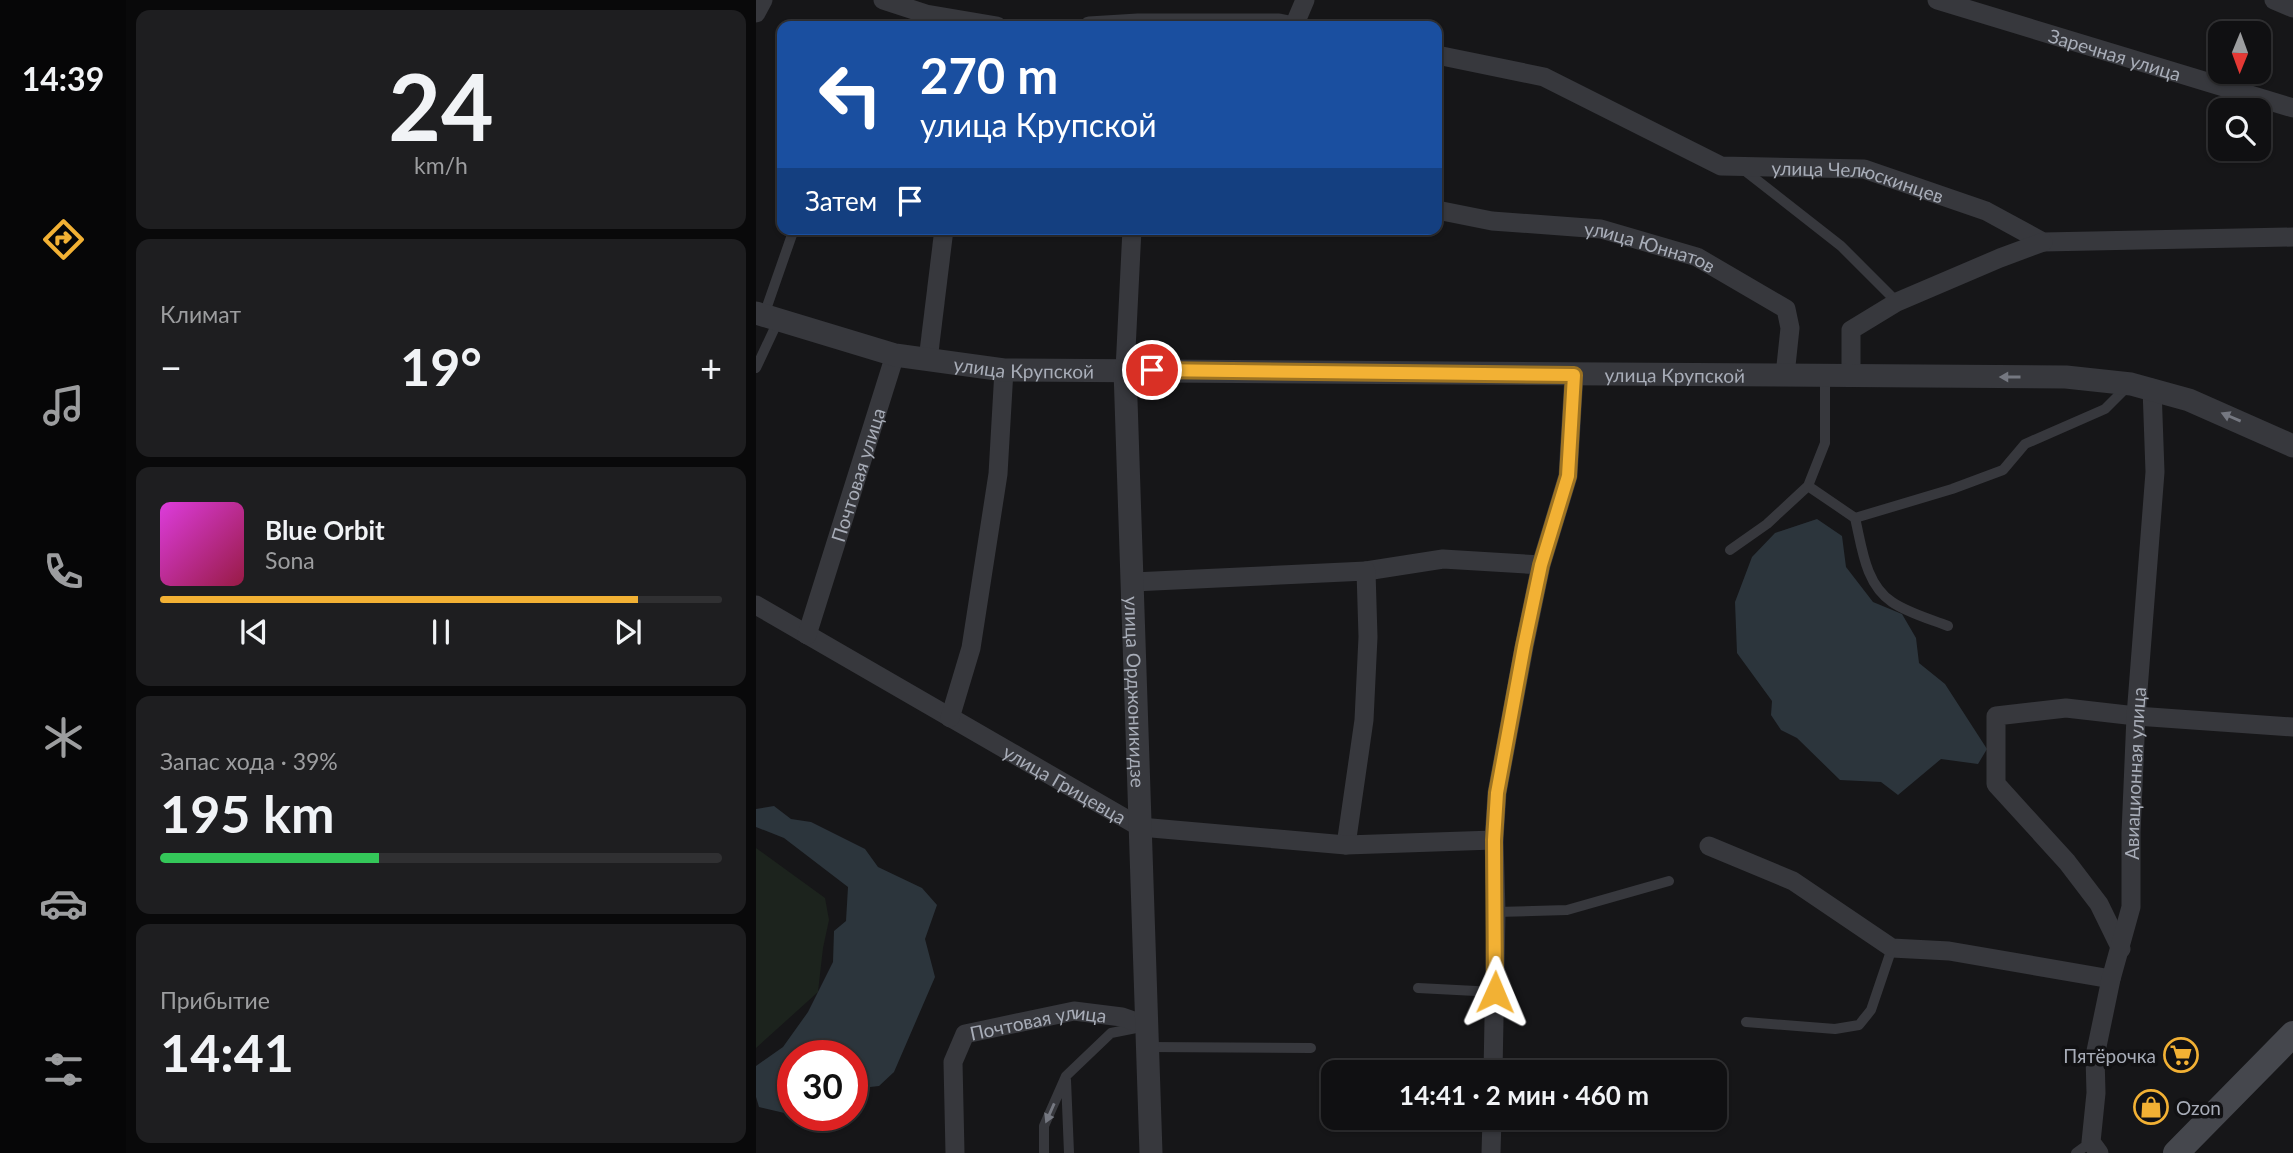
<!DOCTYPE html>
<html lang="ru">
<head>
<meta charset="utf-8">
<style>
  :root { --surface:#101012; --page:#1e1e20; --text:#f1f3f6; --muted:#9c9d9f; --line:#303032; --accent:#f2b134 }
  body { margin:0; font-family:Lato,sans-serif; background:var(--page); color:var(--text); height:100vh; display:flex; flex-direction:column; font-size:26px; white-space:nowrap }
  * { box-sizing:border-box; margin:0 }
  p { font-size:23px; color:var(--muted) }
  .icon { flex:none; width:38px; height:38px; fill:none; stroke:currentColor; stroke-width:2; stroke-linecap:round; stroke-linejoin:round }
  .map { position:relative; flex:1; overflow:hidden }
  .drawer { display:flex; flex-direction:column; gap:10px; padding:10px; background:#09090a; width:630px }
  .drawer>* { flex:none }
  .guide { position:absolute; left:21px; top:21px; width:665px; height:214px; border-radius:14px; box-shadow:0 2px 5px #0004,0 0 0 2px var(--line); background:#1a4fa0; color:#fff; overflow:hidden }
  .needle { width:46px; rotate:181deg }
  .buttons { position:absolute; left:1452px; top:21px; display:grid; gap:14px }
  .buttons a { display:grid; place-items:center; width:63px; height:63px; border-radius:14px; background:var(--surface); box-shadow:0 2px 5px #0004,0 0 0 2px var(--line); font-size:35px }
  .speed { position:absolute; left:21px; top:1040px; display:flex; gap:14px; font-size:35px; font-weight:700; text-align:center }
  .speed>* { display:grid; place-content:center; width:91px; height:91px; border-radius:50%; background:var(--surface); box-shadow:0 2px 5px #0004,0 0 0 2px var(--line); line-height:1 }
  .speed .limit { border:10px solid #d22; background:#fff; color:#111 }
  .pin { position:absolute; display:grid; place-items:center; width:60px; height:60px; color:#fff; margin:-30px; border:4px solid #fff; border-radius:50%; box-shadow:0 2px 7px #0007 }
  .me { position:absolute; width:77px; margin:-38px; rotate:1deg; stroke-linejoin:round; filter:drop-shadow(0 0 5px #0008) }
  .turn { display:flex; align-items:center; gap:24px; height:147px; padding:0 28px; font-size:32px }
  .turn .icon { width:91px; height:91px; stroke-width:2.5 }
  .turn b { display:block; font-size:49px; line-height:60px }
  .then { display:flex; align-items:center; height:66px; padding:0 28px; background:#0003; gap:14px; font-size:26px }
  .big { font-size:52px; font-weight:700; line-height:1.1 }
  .drawer .tile { flex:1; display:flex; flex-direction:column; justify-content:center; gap:10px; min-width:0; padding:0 24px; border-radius:14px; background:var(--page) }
  .drawer .dial { align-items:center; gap:0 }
  .dial b { font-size:91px; line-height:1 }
  .song { display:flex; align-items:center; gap:21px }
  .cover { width:84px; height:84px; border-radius:10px; background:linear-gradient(135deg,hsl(300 70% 55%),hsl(340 70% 35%)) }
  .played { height:7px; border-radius:4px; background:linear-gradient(90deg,var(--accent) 85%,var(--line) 85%) }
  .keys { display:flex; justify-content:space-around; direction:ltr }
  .heat { display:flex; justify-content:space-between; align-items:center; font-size:38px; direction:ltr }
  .charge { height:10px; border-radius:5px; background:linear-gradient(90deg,#34c759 39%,var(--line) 0) }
  .trip { position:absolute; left:565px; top:1060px; width:406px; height:70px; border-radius:14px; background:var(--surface); box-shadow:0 2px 5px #0004,0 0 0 2px var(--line); font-weight:700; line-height:70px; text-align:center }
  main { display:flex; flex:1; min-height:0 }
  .tab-bar { display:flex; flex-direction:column; width:126px; justify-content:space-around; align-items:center; background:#060607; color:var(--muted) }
  .tab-bar .icon { width:49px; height:49px }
  .tab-bar .active { color:var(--accent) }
  .tab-bar b { font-size:32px; color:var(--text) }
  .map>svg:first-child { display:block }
</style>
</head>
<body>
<main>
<nav class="tab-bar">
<b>14:39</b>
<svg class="icon active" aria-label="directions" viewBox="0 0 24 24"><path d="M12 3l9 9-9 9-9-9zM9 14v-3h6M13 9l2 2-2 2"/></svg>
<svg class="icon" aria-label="music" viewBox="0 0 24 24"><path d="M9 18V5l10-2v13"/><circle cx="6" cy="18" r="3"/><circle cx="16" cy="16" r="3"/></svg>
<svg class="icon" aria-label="phone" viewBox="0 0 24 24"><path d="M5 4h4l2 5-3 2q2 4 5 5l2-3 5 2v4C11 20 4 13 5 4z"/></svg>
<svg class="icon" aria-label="climate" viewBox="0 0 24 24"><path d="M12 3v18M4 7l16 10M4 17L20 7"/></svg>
<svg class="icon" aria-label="car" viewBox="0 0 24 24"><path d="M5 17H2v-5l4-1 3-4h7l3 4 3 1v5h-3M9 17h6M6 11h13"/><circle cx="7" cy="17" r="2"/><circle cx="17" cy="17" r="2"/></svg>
<svg class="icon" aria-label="filters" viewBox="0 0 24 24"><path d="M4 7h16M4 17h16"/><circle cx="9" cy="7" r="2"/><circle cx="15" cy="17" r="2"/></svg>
</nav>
<section class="drawer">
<div class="tile dial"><b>24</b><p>km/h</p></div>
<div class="tile"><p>Климат</p>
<div class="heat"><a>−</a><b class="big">19°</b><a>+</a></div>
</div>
<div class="tile">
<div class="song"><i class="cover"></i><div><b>Blue Orbit</b><p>Sona</p></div></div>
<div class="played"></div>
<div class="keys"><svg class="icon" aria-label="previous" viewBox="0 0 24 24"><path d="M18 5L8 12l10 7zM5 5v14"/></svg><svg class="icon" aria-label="pause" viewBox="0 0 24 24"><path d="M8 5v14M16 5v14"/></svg><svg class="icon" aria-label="next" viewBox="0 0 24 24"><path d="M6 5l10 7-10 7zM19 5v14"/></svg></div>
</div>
<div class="tile"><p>Запас хода · 39%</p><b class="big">195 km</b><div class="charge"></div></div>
<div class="tile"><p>Прибытие</p><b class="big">14:41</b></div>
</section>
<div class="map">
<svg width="1537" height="1153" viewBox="0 0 1537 1153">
  <rect width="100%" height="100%" fill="#161618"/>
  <path fill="#1c231d" d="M0 848 69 898 73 920 67 948 62 992 0 1048Z"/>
  <path fill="#2c353c" d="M1061 519 1086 536 1090 567 1117 602 1146 614 1160 638 1163 663 1189 684 1231 749 1222 764 1185 759 1142 795 1125 782 1084 780 1041 738 1025 730 1015 715 1016 701 981 653 979 602 996 557 1019 533Z
    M18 806 35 819 55 822 109 849 122 867 166 888 181 905 169 939 179 977 138 1072 123 1086 96 1089V1055H37V1115L3 1107 0 1097V1066L27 1047 52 1012 77 962 78 931 90 921 92 887 28 838 0 827V809Z"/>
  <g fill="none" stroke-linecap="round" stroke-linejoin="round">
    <path stroke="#37383d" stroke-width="10" d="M988 170 1085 246 1141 302
      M8 315 38 229
      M0 368 22 321
      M1052 486 1099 518C1106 547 1109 584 1136 602 1152 613 1174 619 1192 626
      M1099 518 1196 489 1247 470 1269 444 1349 409 1373 385
      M974 550 1011 524 1052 486 1069 443V375
      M740 912 811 910 913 881
      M662 988 739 992
      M990 1022 1079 1029 1103 1025 1115 1010 1136 948
      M393 1047 555 1048
      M310 1080 313 1153
      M288 1153V1126L310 1076 355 1033 385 1027
      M1320 1153 1335 1142"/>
    <g stroke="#37383d" stroke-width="19">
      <path d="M127 0 170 14 241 26"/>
      <path id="s1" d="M1181 0 1537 108"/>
      <path d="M1518 0 1537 8"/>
      <path d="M0 13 7 0"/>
      <path d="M333 26 382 23H523L538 26"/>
      <path d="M538 26 549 0"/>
      <path id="s2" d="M681 55 788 77 965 166 1108 169 1230 211 1287 242 1537 237"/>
      <path id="s3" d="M681 210 736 221 845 229 941 257 1030 309 1034 328 1029 375"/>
      <path d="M172 360 188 229"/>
      <path d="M369 370 376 229"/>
      <path d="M1095 376V330L1141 302 1244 258 1287 242"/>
      <path d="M610 571 687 559 785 565"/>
      <path d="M377 582 610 571 612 637 608 720 590 845"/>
      <path id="s4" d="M0 605 384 827 590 845 738 840"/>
      <path id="s5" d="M51 635 139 355"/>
      <path d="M194 718 215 648 242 474 248 370"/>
      <path d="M953 846 1037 881 1136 948 1193 951 1355 979"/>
      <path d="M1365 949 1343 904 1311 862 1240 784V716L1310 708 1380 716 1537 727"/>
      <path d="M737 1073 740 912 738 840 741 793 768 647 785 565 812 476 818 375"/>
      <path id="s6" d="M199 1153 197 1062 209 1034 318 1011 366 1017 392 1026"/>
      <path d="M735 1153 736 1118"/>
      <path id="s7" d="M1343 1153 1335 1142 1340 1093 1339 1056 1355 979 1375 907V833L1380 716 1399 472 1396 388"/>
    </g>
    <g stroke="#37383d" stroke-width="23">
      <path id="s8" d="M0 313 139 355 248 370 1310 377 1375 384 1433 400 1537 446"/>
      <path id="s9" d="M369 370 395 1153"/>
    </g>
    <path stroke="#45474d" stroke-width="26" d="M1420 1153 1537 1034"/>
  </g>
  <defs><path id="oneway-solid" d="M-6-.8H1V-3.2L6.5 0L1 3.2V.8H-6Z" transform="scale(1.75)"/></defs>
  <g fill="#757881">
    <use href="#oneway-solid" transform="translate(1254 377) rotate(-180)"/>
    <use href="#oneway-solid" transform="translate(1475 417) rotate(-157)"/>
    <use href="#oneway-solid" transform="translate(294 1113) rotate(114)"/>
  </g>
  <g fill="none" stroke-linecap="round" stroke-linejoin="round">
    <g stroke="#9d7322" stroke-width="18">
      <path id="route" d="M396 370 818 375 812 476 785 565 768 646 741 793 738 840 739 992"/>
    </g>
    <use href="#route" stroke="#f2b134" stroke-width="12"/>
  </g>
  <defs>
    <g id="supermarket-ring" transform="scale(1.75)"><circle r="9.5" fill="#111113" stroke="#f2b134" stroke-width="1.5"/><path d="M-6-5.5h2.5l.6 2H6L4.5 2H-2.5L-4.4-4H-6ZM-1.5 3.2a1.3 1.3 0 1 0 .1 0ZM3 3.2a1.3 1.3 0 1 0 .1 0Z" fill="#f2b134"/></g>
    <g id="shop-ring" transform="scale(1.75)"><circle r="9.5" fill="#111113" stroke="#f2b134" stroke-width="1.5"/><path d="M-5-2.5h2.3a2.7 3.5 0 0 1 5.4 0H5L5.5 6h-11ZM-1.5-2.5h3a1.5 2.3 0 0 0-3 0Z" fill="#f2b134"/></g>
  </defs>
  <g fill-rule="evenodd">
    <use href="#supermarket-ring" x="1425" y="1055"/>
    <use href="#shop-ring" x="1395" y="1107"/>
  </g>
  <g text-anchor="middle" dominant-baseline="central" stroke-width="7" stroke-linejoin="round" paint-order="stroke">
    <g font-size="19" fill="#a8adb8" stroke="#111113">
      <text stroke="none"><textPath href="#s1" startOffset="186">Заречная улица</textPath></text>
      <text stroke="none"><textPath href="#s2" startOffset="446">улица Челюскинцев</textPath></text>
      <text stroke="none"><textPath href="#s3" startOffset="217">улица Юннатов</textPath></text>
      <text stroke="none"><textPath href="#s8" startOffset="275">улица Крупской</textPath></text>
      <text stroke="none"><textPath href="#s8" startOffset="926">улица Крупской</textPath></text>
      <text stroke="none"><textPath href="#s5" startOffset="168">Почтовая улица</textPath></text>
      <text stroke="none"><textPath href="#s9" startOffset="322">улица Орджоникидзе</textPath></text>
      <text stroke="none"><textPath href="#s7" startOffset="387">Авиационная улица</textPath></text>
      <text stroke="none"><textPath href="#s4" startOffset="357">улица Грицевца</textPath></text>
      <text stroke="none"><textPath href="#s6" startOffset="196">Почтовая улица</textPath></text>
    </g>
    <g font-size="19" fill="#a8adb8" stroke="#111113" text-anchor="end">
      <text x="1400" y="1055">Пятёрочка</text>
      <text x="1420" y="1107" text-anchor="start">Ozon</text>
    </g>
  </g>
</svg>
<div class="buttons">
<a><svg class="needle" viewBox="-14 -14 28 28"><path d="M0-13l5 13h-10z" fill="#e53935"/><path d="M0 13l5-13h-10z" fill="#9c9d9f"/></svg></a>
<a><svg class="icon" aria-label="search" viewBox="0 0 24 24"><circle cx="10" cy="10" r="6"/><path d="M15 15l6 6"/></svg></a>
</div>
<div class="speed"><div class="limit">30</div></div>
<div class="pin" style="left:396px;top:370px;background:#d93025"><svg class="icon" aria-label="arrive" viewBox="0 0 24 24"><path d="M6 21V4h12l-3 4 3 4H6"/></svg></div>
<svg class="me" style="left:739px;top:992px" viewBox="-20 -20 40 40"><path d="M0-17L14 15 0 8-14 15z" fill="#f2b134" stroke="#fff" stroke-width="4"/></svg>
<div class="trip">14:41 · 2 мин · 460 m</div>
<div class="guide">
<div class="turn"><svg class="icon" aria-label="left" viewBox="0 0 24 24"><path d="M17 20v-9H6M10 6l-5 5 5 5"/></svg><div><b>270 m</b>улица Крупской</div></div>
<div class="then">Затем<svg class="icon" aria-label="arrive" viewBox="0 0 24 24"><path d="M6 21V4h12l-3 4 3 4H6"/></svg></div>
</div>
</div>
</main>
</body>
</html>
